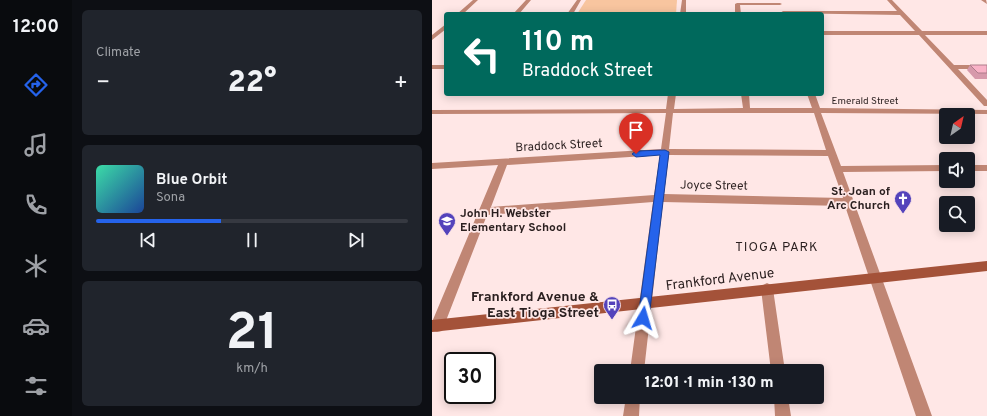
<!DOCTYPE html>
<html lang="en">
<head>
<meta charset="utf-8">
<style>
  :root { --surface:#171b24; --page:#20242c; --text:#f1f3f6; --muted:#9ea1a6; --line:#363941; --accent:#2563eb }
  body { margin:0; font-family:Overpass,sans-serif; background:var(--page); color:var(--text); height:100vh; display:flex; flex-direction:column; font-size:15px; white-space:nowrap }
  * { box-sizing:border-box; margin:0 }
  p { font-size:13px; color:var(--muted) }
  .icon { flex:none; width:22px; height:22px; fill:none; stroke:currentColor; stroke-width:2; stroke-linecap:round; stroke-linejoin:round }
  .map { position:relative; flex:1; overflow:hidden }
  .panel { display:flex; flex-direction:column; gap:10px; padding:10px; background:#0d0f14; width:360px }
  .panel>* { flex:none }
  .hud { position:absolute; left:12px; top:12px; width:380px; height:84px; border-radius:4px; box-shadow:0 2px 10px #0003; background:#00695c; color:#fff; overflow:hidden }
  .needle { width:26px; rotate:34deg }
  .tools { position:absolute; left:507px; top:108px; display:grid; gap:8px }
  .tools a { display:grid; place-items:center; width:36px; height:36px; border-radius:4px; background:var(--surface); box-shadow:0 2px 10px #0003; font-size:20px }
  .speed { position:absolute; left:12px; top:352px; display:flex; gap:8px; font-size:20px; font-weight:700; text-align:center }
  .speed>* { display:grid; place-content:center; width:52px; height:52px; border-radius:50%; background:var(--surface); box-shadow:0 2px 10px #0003; line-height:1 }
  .speed .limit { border:2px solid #111; border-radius:6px; background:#fff; color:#111 }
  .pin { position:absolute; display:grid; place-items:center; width:34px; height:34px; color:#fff; margin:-41px -17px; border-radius:50% 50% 50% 0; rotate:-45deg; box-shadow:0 0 4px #0007 }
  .pin .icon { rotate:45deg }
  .me { position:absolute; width:44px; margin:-22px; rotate:7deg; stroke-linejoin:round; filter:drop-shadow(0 0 3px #0008) }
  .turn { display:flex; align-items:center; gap:14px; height:84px; padding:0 12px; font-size:18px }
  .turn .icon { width:52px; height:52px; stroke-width:2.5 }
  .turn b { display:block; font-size:28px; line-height:34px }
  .big { font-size:30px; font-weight:800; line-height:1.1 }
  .panel .widget { flex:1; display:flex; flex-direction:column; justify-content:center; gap:6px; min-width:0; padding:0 14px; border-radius:6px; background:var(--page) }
  .panel .dial { align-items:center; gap:0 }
  .dial b { font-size:52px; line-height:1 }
  .song { display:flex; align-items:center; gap:12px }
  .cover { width:48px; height:48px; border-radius:6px; background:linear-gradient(135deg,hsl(160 70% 55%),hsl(220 70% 35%)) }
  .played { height:4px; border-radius:2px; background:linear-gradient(90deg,var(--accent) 40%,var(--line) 40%) }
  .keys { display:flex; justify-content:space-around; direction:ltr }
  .heat { display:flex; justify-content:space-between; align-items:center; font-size:22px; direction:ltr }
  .trip { position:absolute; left:162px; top:364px; width:230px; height:40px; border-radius:4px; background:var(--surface); box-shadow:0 2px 10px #0003; font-weight:800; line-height:40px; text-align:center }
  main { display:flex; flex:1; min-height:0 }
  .menu { display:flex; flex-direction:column; width:72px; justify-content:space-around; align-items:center; background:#090b0e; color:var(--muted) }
  .menu .icon { width:28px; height:28px }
  .menu .current { color:var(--accent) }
  .menu b { font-size:18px; color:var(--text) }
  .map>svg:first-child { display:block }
</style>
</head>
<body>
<main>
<nav class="menu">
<b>12:00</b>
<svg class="icon current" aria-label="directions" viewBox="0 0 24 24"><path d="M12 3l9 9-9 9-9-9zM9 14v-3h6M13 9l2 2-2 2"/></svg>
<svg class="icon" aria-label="music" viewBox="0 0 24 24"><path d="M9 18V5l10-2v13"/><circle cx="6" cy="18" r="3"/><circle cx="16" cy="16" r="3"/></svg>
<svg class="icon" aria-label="phone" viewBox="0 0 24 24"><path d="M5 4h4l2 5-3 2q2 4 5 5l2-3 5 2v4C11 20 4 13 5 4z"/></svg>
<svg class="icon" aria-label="climate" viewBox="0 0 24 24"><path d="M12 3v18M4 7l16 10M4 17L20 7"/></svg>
<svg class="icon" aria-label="car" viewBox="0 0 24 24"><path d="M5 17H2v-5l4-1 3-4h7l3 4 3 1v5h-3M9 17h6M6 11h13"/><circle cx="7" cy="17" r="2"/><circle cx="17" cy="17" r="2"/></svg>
<svg class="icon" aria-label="filters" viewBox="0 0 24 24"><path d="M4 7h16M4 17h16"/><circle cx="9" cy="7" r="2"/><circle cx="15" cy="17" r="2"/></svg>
</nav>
<section class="panel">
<div class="widget"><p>Climate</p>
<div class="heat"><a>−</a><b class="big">22°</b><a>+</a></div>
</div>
<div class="widget">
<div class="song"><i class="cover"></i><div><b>Blue Orbit</b><p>Sona</p></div></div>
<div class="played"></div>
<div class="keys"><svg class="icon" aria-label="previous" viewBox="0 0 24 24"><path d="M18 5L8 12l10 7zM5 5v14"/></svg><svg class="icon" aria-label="pause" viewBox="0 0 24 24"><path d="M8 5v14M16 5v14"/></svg><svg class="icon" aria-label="next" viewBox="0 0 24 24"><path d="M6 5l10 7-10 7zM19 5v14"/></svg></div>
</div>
<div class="widget dial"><b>21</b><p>km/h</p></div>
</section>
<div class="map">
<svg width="555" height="416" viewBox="0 0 555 416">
  <rect width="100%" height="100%" fill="#ffe7e6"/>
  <path fill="#f8c59f" d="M154 0H245L244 14H145Z"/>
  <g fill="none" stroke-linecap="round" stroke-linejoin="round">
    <path fill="#c08674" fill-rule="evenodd" d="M41 0H46L31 14H25Z
      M94 0H99L87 14H81Z
      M145 0H149L141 14H135Z
      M250 0H254V14H248Z
      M455 0H460L490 31H555V35H493L522 65H555V69H526L555 100V106H552L487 35H390V31H483L468 15 348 13 351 11H465Z
      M549 0H554L555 4Z
      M305 3H348L350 4 348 5H308L309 14H303V4Z
      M14 24V29L0 40V35Z
      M0 65H14V69H0Z
      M236 94H244L242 109 311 108 309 94H317L318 108H380L375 94H383L388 108 555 110V114L389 113 409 166 514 165V171L411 172 500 416H484L413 206 231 202 212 371H198L221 202 55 215 10 331 5 332 0 331V322L66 165 0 169V163L229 149 234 113 0 114V110L234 109ZM241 113H382L394 150 237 149ZM228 155 222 195 59 207 75 165ZM237 155 396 156 411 198 232 194Z
      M536 165H555V171H536Z
      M335 283 339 285 341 289 353 371H339L329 289 331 285Z
      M194 397H208L207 416H191Z
      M342 397H356L359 416H343Z"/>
    <path fill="#a45239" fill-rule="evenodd" d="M555 261V271L0 332V320Z"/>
  </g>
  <path fill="#d699ab" d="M538 65H555V79H543L535 70Z"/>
  <path fill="#f9b2c7" stroke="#ae7d8b" d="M538 65H555V73H546Z"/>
  <path fill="#2563eb" stroke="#184099" d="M233 150 237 152 217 318 215 322 211 324 207 322 206 318 228 155 204 157 200 154 204 151Z"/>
  <defs>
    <g id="church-pin" transform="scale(0.9)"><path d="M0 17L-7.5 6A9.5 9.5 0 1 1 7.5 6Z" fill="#5443bb" stroke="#ffe7e6"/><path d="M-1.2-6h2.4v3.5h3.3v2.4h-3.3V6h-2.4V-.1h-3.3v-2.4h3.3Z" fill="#fff"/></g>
    <g id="school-pin" transform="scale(0.9)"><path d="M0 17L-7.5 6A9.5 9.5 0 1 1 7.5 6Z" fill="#5443bb" stroke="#ffe7e6"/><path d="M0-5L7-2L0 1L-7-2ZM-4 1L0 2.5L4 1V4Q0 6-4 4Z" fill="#fff"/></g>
    <g id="bus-pin" transform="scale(0.9)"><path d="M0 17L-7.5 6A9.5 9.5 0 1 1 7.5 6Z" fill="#5443bb" stroke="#ffe7e6"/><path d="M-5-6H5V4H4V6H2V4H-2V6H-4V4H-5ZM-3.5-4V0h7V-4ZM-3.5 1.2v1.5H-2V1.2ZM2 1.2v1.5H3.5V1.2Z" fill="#fff"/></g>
  </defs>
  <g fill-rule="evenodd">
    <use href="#church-pin" x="471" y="199"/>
    <use href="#school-pin" x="15" y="221"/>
    <use href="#bus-pin" x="180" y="305"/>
  </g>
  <g text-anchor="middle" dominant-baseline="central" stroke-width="3.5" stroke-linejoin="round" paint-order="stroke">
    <g font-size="10" fill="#2a1f1f" stroke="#ffe7e6">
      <text x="433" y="101">Emerald Street</text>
    </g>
    <g font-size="12" fill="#2a1f1f" stroke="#ffe7e6">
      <text transform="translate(127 146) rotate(-3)">Braddock Street</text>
      <text transform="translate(282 186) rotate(1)">Joyce Street</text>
    </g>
    <g font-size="12" font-weight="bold" fill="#2a1f1f" stroke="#ffe7e6" text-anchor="end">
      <text x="458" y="192">St. Joan of<tspan x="458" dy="14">Arc Church</tspan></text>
      <text x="28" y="214" text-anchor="start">John H. Webster<tspan x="28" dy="14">Elementary School</tspan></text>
    </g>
    <g font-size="13" letter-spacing="1" fill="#2a1f1f" stroke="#ffe7e6">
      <text x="345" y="248">TIOGA PARK</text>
    </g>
    <g font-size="14" fill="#2a1f1f" stroke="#ffe7e6">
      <text transform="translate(288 280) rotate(-7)">Frankford Avenue</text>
    </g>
    <g font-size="14" font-weight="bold" fill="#2a1f1f" stroke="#ffe7e6" text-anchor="end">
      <text x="167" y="297">Frankford Avenue &amp;<tspan x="167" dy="16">East Tioga Street</tspan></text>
    </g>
  </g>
</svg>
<div class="tools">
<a><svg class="needle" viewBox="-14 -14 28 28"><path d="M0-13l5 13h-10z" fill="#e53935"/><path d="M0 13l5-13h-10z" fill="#9ea1a6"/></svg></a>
<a><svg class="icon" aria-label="sound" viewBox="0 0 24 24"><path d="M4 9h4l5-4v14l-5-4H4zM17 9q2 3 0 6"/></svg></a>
<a><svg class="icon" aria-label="search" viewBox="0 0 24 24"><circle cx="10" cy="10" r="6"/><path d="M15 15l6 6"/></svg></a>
</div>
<div class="speed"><div class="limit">30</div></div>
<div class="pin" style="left:204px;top:154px;background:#d93025"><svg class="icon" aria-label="arrive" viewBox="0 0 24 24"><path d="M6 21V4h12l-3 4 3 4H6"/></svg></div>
<svg class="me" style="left:211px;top:318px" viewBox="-20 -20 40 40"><path d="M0-17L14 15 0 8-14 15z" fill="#2563eb" stroke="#fff" stroke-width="4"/></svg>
<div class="trip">12:01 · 1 min · 130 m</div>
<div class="hud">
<div class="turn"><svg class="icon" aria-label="left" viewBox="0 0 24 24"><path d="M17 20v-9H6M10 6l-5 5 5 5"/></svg><div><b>110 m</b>Braddock Street</div></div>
</div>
</div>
</main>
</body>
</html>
